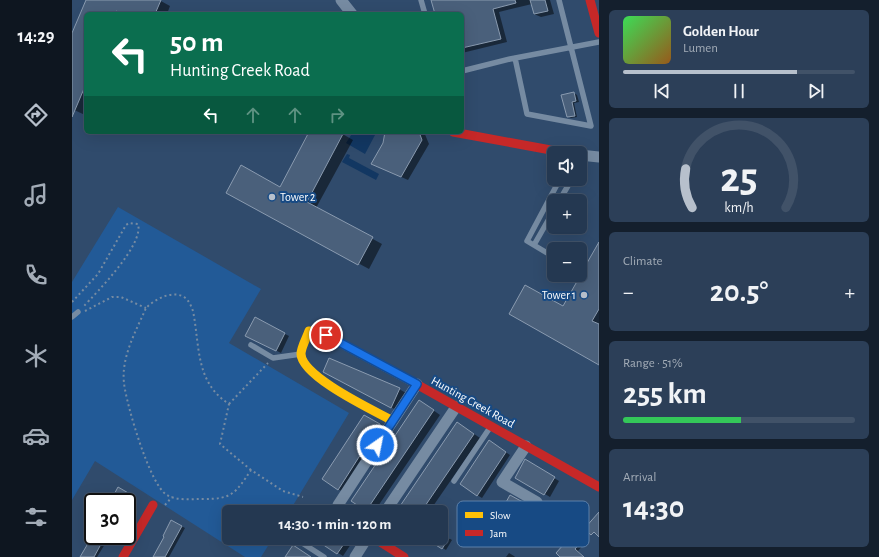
<!DOCTYPE html>
<html lang="en">
<head>
<meta charset="utf-8">
<style>
  :root { --surface:#243851; --page:#2c3f58; --text:#f1f3f6; --muted:#a3acb7; --line:#415268; --accent:#b7c0cc }
  body { margin:0; font-family:"Alegreya Sans",sans-serif; background:var(--page); color:var(--text); height:100vh; display:flex; flex-direction:column; font-size:15px; white-space:nowrap }
  * { box-sizing:border-box; margin:0 }
  p { font-size:13px; color:var(--muted) }
  .icon { flex:none; width:22px; height:22px; fill:none; stroke:currentColor; stroke-width:2; stroke-linecap:round; stroke-linejoin:round }
  .map { position:relative; flex:1; overflow:hidden }
  .panel { display:flex; flex-direction:column; gap:10px; padding:10px; background:#141f2d; width:280px }
  .panel>* { flex:none }
  .guide { position:absolute; left:12px; top:12px; width:380px; height:122px; border-radius:6px; box-shadow:0 4px 16px #0002,0 0 0 1px var(--line); background:#0b6e4f; color:#fff; overflow:hidden }
  .tools { position:absolute; left:475px; top:146px; display:grid; gap:8px }
  .tools a { display:grid; place-items:center; width:40px; height:40px; border-radius:6px; background:var(--surface); box-shadow:0 4px 16px #0002,0 0 0 1px var(--line); font-size:20px }
  .speed { position:absolute; left:12px; top:493px; display:flex; gap:8px; font-size:20px; font-weight:700; text-align:center }
  .speed>* { display:grid; place-content:center; width:52px; height:52px; border-radius:50%; background:var(--surface); box-shadow:0 4px 16px #0002,0 0 0 1px var(--line); line-height:1 }
  .speed .limit { border:2px solid #111; border-radius:6px; background:#fff; color:#111 }
  .pin { position:absolute; display:grid; place-items:center; width:34px; height:34px; color:#fff; margin:-17px; border:2px solid #fff; border-radius:50%; box-shadow:0 1px 4px #0007 }
  .me { position:absolute; width:44px; margin:-22px; rotate:33deg; stroke-linejoin:round; filter:drop-shadow(0 0 3px #0008) }
  .turn { display:flex; align-items:center; gap:14px; height:84px; padding:0 20px; font-size:18px }
  .turn .icon { width:52px; height:52px; stroke-width:2.5 }
  .turn b { display:block; font-size:28px; line-height:34px }
  .lanes { display:flex; align-items:center; height:38px; padding:0 20px; background:#0003; justify-content:center; gap:20px; direction:ltr }
  .lanes .off { opacity:.35 }
  .big { font-size:30px; font-weight:700; line-height:1.1 }
  .panel .card { flex:1; display:flex; flex-direction:column; justify-content:center; gap:6px; min-width:0; padding:0 14px; border-radius:6px; background:var(--page) }
  .panel .dial { align-items:center; gap:0 }
  .dial svg { height:104px; overflow:visible; fill:none; stroke:var(--line); stroke-width:7; stroke-linecap:round; text-anchor:middle }
  .dial text { fill:var(--text); stroke:none }
  .song { display:flex; align-items:center; gap:12px }
  .cover { width:48px; height:48px; border-radius:6px; background:linear-gradient(135deg,hsl(130 70% 55%),hsl(30 70% 35%)) }
  .played { height:4px; border-radius:2px; background:linear-gradient(90deg,var(--accent) 75%,var(--line) 75%) }
  .keys { display:flex; justify-content:space-around; direction:ltr }
  .heat { display:flex; justify-content:space-between; align-items:center; font-size:22px; direction:ltr }
  .charge { height:6px; border-radius:3px; background:linear-gradient(90deg,#34c759 51%,var(--line) 0) }
  .trip { position:absolute; left:150px; top:505px; width:226px; height:40px; border-radius:6px; background:var(--surface); box-shadow:0 4px 16px #0002,0 0 0 1px var(--line); font-weight:700; line-height:40px; text-align:center }
  main { display:flex; flex:1; min-height:0 }
  .tab-bar { display:flex; flex-direction:column; width:72px; justify-content:space-around; align-items:center; background:#0e1620; color:var(--muted) }
  .tab-bar .icon { width:28px; height:28px }
  .tab-bar .selected { color:var(--accent) }
  .tab-bar b { font-size:18px; color:var(--text) }
  .map>svg:first-child { display:block }
</style>
</head>
<body>
<main>
<nav class="tab-bar">
<b>14:29</b>
<svg class="icon selected" aria-label="directions" viewBox="0 0 24 24"><path d="M12 3l9 9-9 9-9-9zM9 14v-3h6M13 9l2 2-2 2"/></svg>
<svg class="icon" aria-label="music" viewBox="0 0 24 24"><path d="M9 18V5l10-2v13"/><circle cx="6" cy="18" r="3"/><circle cx="16" cy="16" r="3"/></svg>
<svg class="icon" aria-label="phone" viewBox="0 0 24 24"><path d="M5 4h4l2 5-3 2q2 4 5 5l2-3 5 2v4C11 20 4 13 5 4z"/></svg>
<svg class="icon" aria-label="climate" viewBox="0 0 24 24"><path d="M12 3v18M4 7l16 10M4 17L20 7"/></svg>
<svg class="icon" aria-label="car" viewBox="0 0 24 24"><path d="M5 17H2v-5l4-1 3-4h7l3 4 3 1v5h-3M9 17h6M6 11h13"/><circle cx="7" cy="17" r="2"/><circle cx="17" cy="17" r="2"/></svg>
<svg class="icon" aria-label="filters" viewBox="0 0 24 24"><path d="M4 7h16M4 17h16"/><circle cx="9" cy="7" r="2"/><circle cx="15" cy="17" r="2"/></svg>
</nav>
<div class="map">
<svg width="527" height="557" viewBox="0 0 527 557">
  <rect width="100%" height="100%" fill="#304b6c"/>
  <path fill="#225a97" d="M46 207 189 289 157 343 277 413 217 512H157V538H201L189 557H173L23 461 0 500V282Z"/>
  <path fill="#123762" d="M281 132 303 135 293 154 274 143Z
    M275 154 278 155 277 158 307 174 304 180 270 162Z"/>
  <path fill="#0007" d="M15 0H87L98 6 95 14H14L13 115 0 109V36Z
    M360 0H478L482 14 469 17 462 14 460 4 427 12 435 42 390 53V14H364Z
    M502 93 505 95 507 102 502 103 505 117 499 118 496 116Z
    M239 132H267L281 140 244 208 310 244 297 269 165 198 208 188Z
    M314 132H352L357 144 336 180 300 164 312 143Z
    M527 244V364L491 307 514 276Z
    M213 334 217 336 209 353 179 338Z
    M259 375 327 389 334 393 326 411Z
    M354 405 368 415 302 512H298L295 510Z
    M292 416 314 429 273 493 266 489Z
    M392 427 408 438 357 512H325Z
    M422 444 438 455 410 498 405 495Z
    M454 461 487 481 478 497 444 477Z
    M47 488 61 496 55 506V502H39Z
    M439 497 460 509 451 525 430 513Z
    M100 521 113 528 97 557H82L94 537Z
    M369 533 380 540 374 550 357 539 369 538Z
    M22 536H38L25 557H9Z
    M243 538H277L281 541 271 556Z
    M503 538 511 545 506 551 511 556 490 557Z
    M437 553 442 556 443 557H434Z"/>
  <path fill="#4a607b" stroke="#8a9bb0" d="M14 0H89L83 14H51L44 11 43 14H14V84L0 117V33Z
    M359 0H443L444 3 421 9 429 39 390 48V14H363Z
    M458 0H473L476 11 462 14Z
    M502 92 504 101 500 102 503 116 495 117 489 95Z
    M237 132H272L235 202 301 237 286 265 154 193 169 165 208 187Z
    M313 132H347L350 140 329 177 299 164 311 143Z
    M527 242V309L520 321 527 324V365L437 314 453 285 491 306 507 278H510L513 275 511 270Z
    M183 317 213 333 204 351 173 336Z
    M257 358 328 388 319 408 251 372Z
    M347 400 362 410 294 511 279 501Z
    M292 415 308 424 266 490 250 479Z
    M385 422 402 434 372 478 349 512H324Z
    M417 440 434 452 405 496 388 484Z
    M453 459 483 477 472 495 443 478Z
    M46 487 58 494 54 502H38Z
    M438 495 458 506 448 524 428 513Z
    M527 512V537L522 532 519 535 512 529Z
    M99 520 110 526 93 557H81L92 537 91 536Z
    M500 535 508 543 503 549 512 557H488L484 553Z
    M241 538H276L265 554Z
    M353 538H377L370 549Z
    M18 540 28 546 22 557H8Z
    M221 545 239 557H213Z"/>
  <g fill="none" stroke-linecap="round" stroke-linejoin="round">
    <path stroke="#768ba2" stroke-width="2" stroke-dasharray="2 3" stroke-linecap="butt" d="M0 302 26 274 54 225 57 223 66 224C72 245 25 292 11 307
      M13 311 40 297H49L74 308
      M157 404 196 363
      M179 470 148 444 157 404C123 382 128 346 121 311 119 306 117 300 112 297 100 290 83 299 74 308 64 331 49 357 52 383 54 403 78 486 95 495 105 501 119 499 131 499 160 499 163 494 179 470L211 491 231 497
      M93 505 100 497"/>
    <path stroke="#768ba2" stroke-width="5.5" d="M349 0 353 14
      M443 58 455 114 519 126 487 0
      M390 71 438 59 527 42
      M487 201 500 179
      M462 245 482 210
      M482 257 455 241 488 179
      M508 273 509 274
      M0 317 6 312
      M179 345 201 358 229 354
      M382 481 419 426
      M224 539 252 557"/>
    <path stroke="#768ba2" stroke-width="11" d="M269 0 280 14
      M508 155 527 157
      M454 446 430 482 465 502
      M267 512 266 505 345 384
      M313 512 384 407
      M283 557 295 538"/>
    <path stroke="#ffc107" stroke-width="9" d="M321 421C301 410 230 377 229 354 229 347 235 337 237 331L254 335 339 381"/>
    <path stroke="#c62828" stroke-width="9" d="M518 0 527 33
      M381 132 495 153
      M339 381 527 487
      M302 538 332 557
      M51 557 81 505"/>
  </g>
  <g fill="none" stroke-linecap="round" stroke-linejoin="round">
    <g stroke="#114b97" stroke-width="10">
      <path id="route" d="M254 335 345 384 305 445"/>
    </g>
    <use href="#route" stroke="#1a73e8" stroke-width="7"/>
  </g>
  <g fill="#b7c0cc" stroke="#174a84" stroke-width="1.5">
    <circle cx="200" cy="197" r="4"/>
    <circle cx="512" cy="295" r="4"/>
  </g>
  <g text-anchor="middle" dominant-baseline="central" stroke-width="4" stroke-linejoin="round" paint-order="stroke">
    <g font-size="12" fill="#fff" stroke="#174a84" text-anchor="start">
      <text x="208" y="197">Tower 2</text>
      <text x="504" y="295" text-anchor="end">Tower 1</text>
    </g>
    <g font-size="12" fill="#fff" stroke="#174a84">
      <text transform="translate(401 402) rotate(29)">Hunting Creek Road</text>
    </g>
  </g>
  <rect x="385" y="501" width="132" height="46" rx="6" fill="#174a84" stroke="#5d80a9" stroke-width="1"/>
  <rect x="393" y="512" width="18" height="6" fill="#ffc107"/>
  <rect x="393" y="530" width="18" height="6" fill="#c62828"/>
  <g font-size="11" fill="#fff">
    <text x="418" y="519">Slow</text>
    <text x="418" y="537">Jam</text>
  </g>
</svg>
<div class="tools">
<a><svg class="icon" aria-label="sound" viewBox="0 0 24 24"><path d="M4 9h4l5-4v14l-5-4H4zM17 9q2 3 0 6"/></svg></a>
<a>+</a>
<a>−</a>
</div>
<div class="speed"><div class="limit">30</div></div>
<div class="pin" style="left:254px;top:335px;background:#d93025"><svg class="icon" aria-label="arrive" viewBox="0 0 24 24"><path d="M6 21V4h12l-3 4 3 4H6"/></svg></div>
<svg class="me" style="left:305px;top:445px" viewBox="-20 -20 40 40"><circle r="17" fill="#1a73e8" stroke="#fff" stroke-width="3"/><path d="M0-11L8 9 0 5-8 9z" fill="#fff"/></svg>
<div class="trip">14:30 · 1 min · 120 m</div>
<div class="guide">
<div class="turn"><svg class="icon" aria-label="left" viewBox="0 0 24 24"><path d="M17 20v-9H6M10 6l-5 5 5 5"/></svg><div><b>50 m</b>Hunting Creek Road</div></div>
<div class="lanes"><svg class="icon" aria-label="left" viewBox="0 0 24 24"><path d="M17 20v-9H6M10 6l-5 5 5 5"/></svg><svg class="icon off" aria-label="ahead" viewBox="0 0 24 24"><path d="M12 20V5M6 11l6-6 6 6"/></svg><svg class="icon off" aria-label="ahead" viewBox="0 0 24 24"><path d="M12 20V5M6 11l6-6 6 6"/></svg><svg class="icon off" aria-label="right" viewBox="0 0 24 24"><path d="M7 20v-9h11M14 6l5 5-5 5"/></svg></div>
</div>
</div>
<section class="panel">
<div class="card">
<div class="song"><i class="cover"></i><div><b>Golden Hour</b><p>Lumen</p></div></div>
<div class="played"></div>
<div class="keys"><svg class="icon" aria-label="previous" viewBox="0 0 24 24"><path d="M18 5L8 12l10 7zM5 5v14"/></svg><svg class="icon" aria-label="pause" viewBox="0 0 24 24"><path d="M8 5v14M16 5v14"/></svg><svg class="icon" aria-label="next" viewBox="0 0 24 24"><path d="M6 5l10 7-10 7zM19 5v14"/></svg></div>
</div>
<div class="card dial"><svg viewBox="0 0 100 80">
<path d="M14 69A42 42 0 1 1 86 69"/>
<path d="M14 69A42 42 0 0 1 9 39" stroke="#b7c0cc"/>
<text x="50" y="56" font-size="32" font-weight="700">25</text>
<text x="50" y="72" font-size="11">km/h</text>
</svg></div>
<div class="card"><p>Climate</p>
<div class="heat"><a>−</a><b class="big">20.5°</b><a>+</a></div>
</div>
<div class="card"><p>Range · 51%</p><b class="big">255 km</b><div class="charge"></div></div>
<div class="card"><p>Arrival</p><b class="big">14:30</b></div>
</section>
</main>
</body>
</html>
